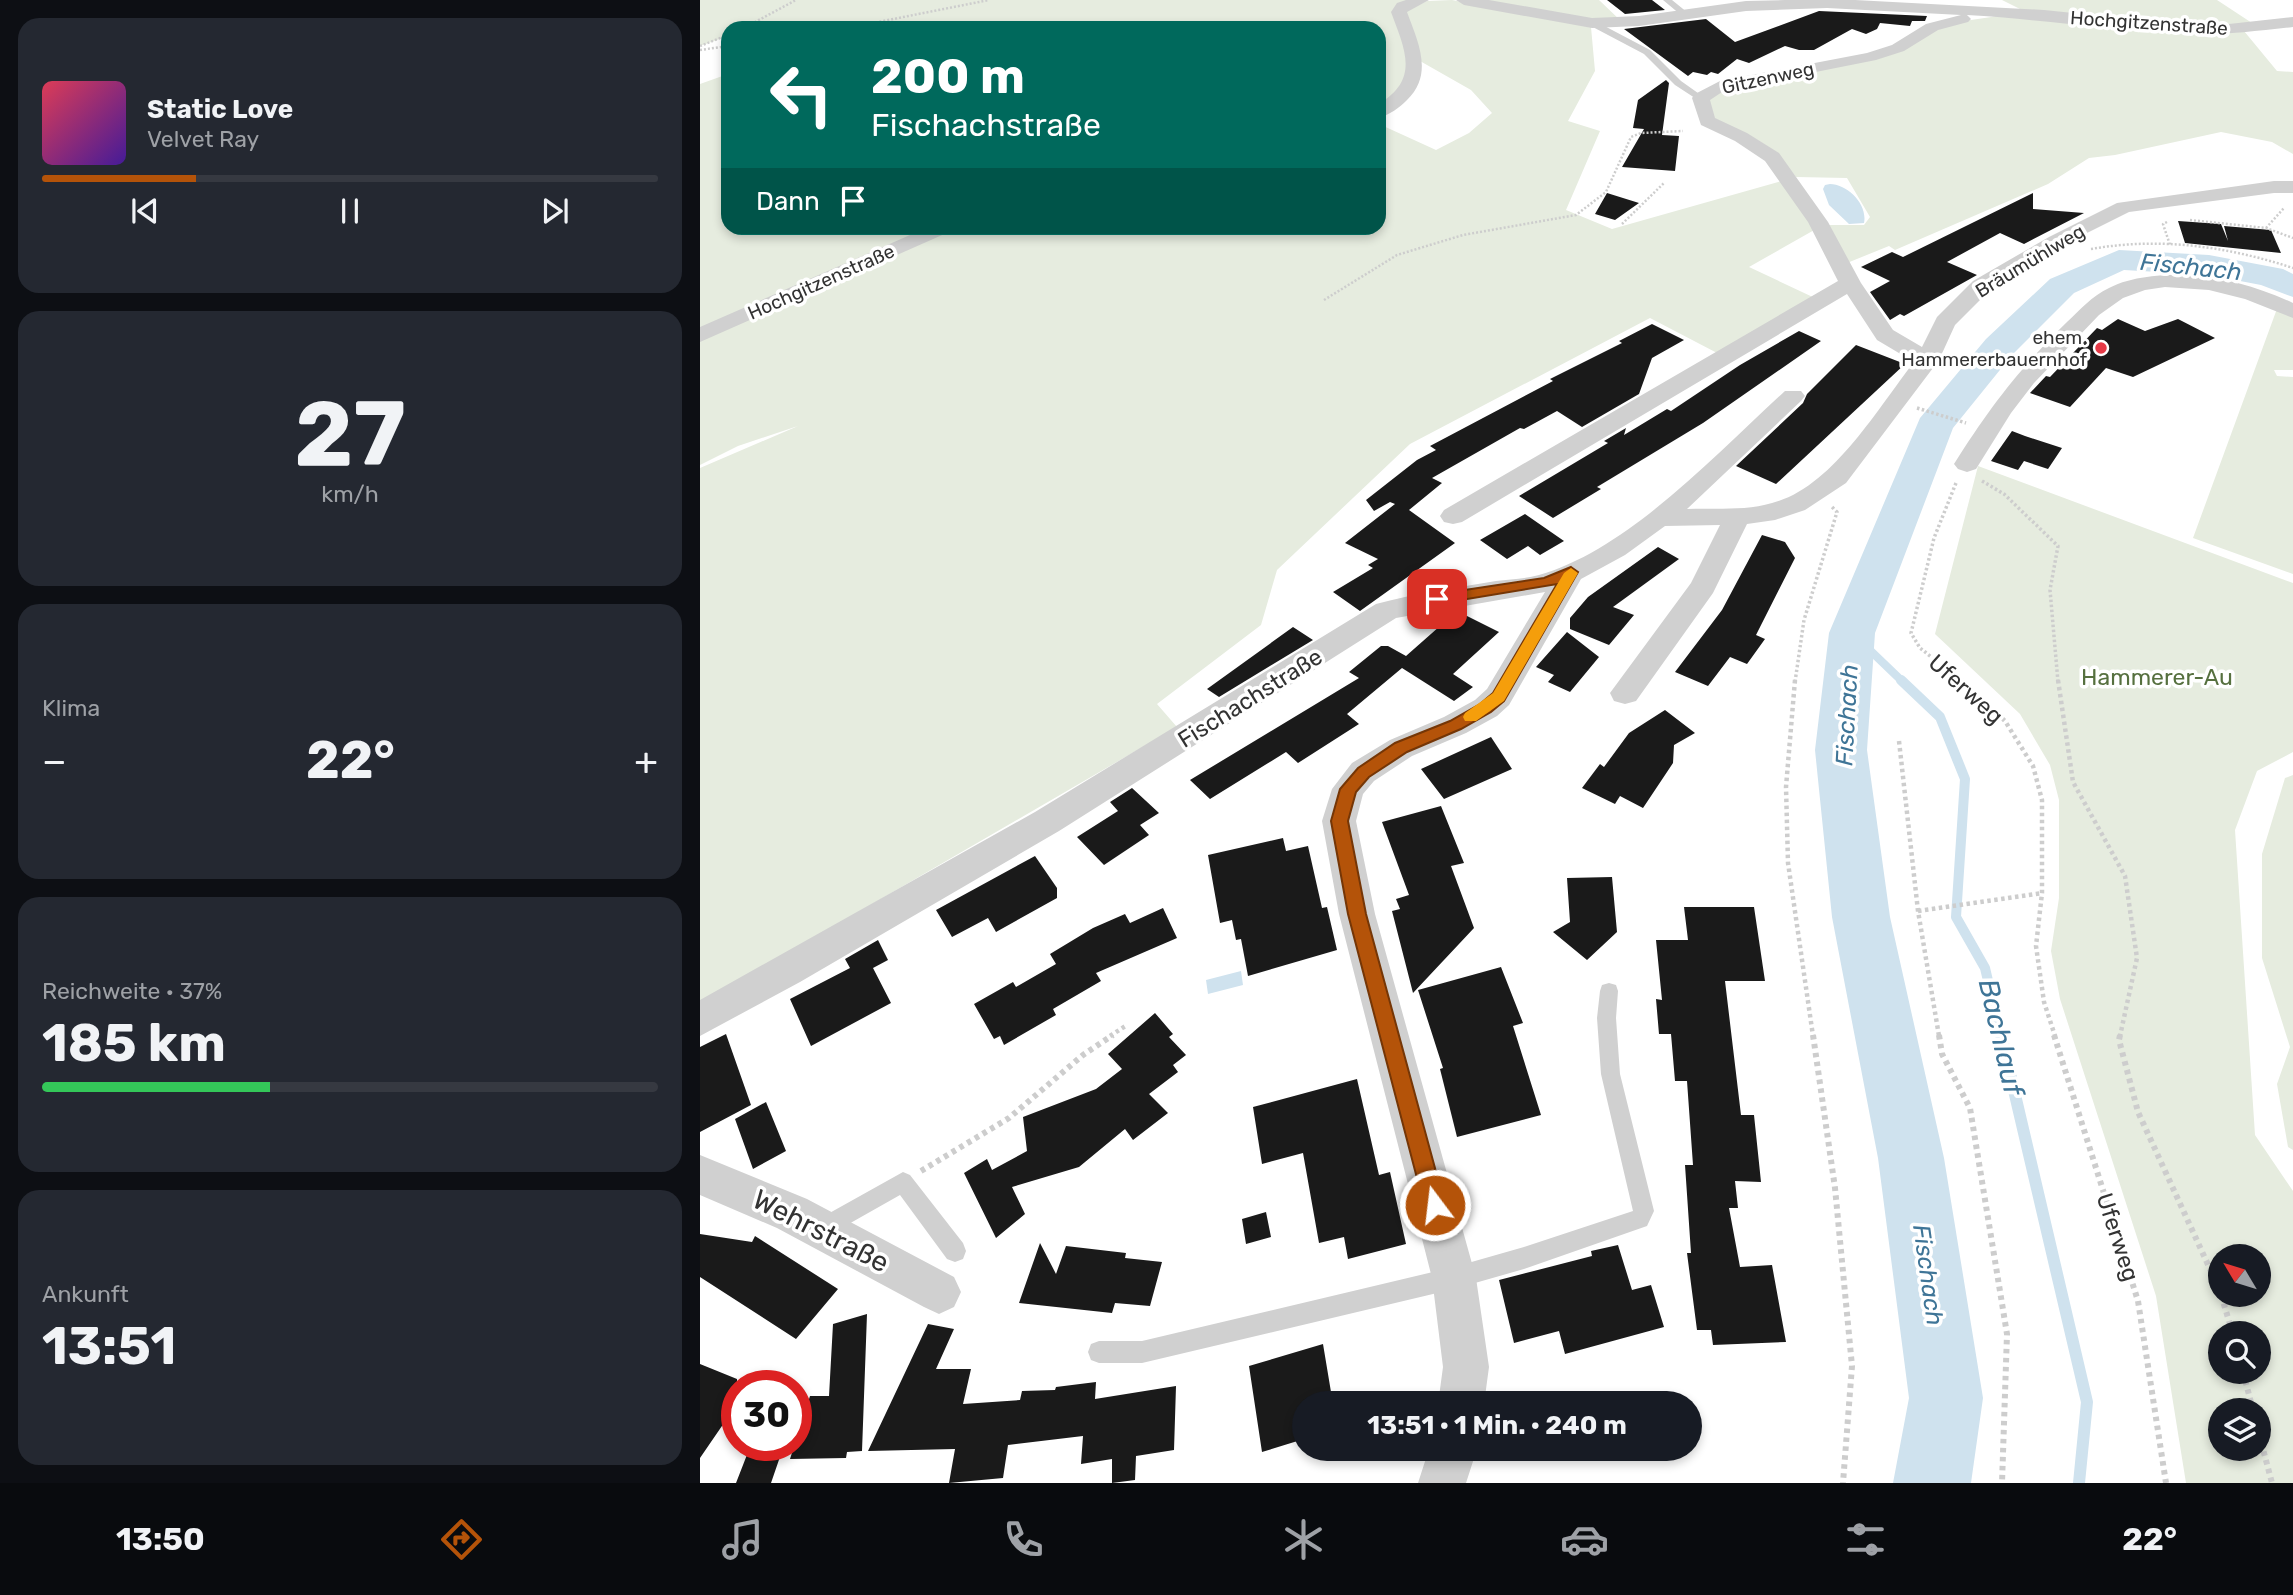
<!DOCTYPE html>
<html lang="de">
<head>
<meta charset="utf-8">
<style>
  :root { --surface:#171b24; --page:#242831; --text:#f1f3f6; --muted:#9ea1a6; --line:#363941; --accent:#b45309 }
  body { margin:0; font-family:Rubik,sans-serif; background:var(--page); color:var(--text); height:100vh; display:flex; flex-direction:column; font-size:26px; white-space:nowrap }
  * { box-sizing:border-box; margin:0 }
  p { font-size:23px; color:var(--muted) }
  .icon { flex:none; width:38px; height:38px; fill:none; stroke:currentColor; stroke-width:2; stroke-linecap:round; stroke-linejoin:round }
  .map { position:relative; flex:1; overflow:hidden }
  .details { display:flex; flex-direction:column; gap:18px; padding:18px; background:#0d0f14; width:700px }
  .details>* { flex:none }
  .top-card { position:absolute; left:21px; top:21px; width:665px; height:214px; border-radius:21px; box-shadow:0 4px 10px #0003; background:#00695c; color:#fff; overflow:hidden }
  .needle { width:46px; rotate:308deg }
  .fabs { position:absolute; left:1508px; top:1244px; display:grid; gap:14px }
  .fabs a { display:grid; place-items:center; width:63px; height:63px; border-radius:50%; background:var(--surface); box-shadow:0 4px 10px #0003; font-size:35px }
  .speed { position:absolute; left:21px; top:1370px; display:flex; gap:14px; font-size:35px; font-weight:700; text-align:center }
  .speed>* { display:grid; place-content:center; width:91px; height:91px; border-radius:50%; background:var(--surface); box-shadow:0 4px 10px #0003; line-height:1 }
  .speed .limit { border:10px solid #d22; background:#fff; color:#111 }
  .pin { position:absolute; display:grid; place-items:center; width:60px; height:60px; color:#fff; margin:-30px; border-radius:14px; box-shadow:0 4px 10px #0006 }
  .me { position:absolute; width:77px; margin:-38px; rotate:345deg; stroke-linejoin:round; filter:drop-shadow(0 0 5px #0008) }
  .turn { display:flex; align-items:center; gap:24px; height:147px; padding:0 35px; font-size:32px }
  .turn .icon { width:91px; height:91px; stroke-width:2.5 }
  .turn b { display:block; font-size:49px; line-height:60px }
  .then { display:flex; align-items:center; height:66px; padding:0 35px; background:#0003; gap:14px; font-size:26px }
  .big { font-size:52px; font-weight:700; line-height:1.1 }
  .details .card { flex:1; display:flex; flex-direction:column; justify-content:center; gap:10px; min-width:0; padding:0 24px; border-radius:21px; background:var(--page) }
  .details .dial { align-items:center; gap:0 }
  .dial b { font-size:91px; line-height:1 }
  .song { display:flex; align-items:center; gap:21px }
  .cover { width:84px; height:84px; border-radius:10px; background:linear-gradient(135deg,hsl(350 70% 55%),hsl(260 70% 35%)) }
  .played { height:7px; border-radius:4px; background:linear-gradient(90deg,var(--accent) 25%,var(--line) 25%) }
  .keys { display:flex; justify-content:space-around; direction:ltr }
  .heat { display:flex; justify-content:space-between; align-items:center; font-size:38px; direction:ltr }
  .charge { height:10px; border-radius:5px; background:linear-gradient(90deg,#34c759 37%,var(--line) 0) }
  .trip { position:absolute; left:592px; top:1391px; width:410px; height:70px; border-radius:35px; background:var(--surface); box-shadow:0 4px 10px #0003; font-weight:700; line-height:70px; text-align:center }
  .tab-bar { display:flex; height:112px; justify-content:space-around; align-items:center; background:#090b0e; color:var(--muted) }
  .tab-bar .icon { width:49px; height:49px }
  .tab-bar .active { color:var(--accent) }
  .tab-bar b { font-size:32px; color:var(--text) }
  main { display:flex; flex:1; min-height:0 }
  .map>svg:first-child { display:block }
</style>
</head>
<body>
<main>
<section class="details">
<div class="card">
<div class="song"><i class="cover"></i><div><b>Static Love</b><p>Velvet Ray</p></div></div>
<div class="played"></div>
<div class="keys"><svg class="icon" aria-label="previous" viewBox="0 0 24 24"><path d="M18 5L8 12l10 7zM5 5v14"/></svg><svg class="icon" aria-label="pause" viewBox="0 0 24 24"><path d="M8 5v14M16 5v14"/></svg><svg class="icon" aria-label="next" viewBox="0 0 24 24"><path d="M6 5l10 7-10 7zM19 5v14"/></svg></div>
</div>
<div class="card dial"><b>27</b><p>km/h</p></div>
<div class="card"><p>Klima</p>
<div class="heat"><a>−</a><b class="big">22°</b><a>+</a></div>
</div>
<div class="card"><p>Reichweite · 37%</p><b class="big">185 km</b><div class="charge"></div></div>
<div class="card"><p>Ankunft</p><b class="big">13:51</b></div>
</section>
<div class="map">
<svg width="1593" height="1483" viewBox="0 0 1593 1483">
  <rect width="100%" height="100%" fill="#fff"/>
  <path fill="#e6ecdf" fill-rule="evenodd" d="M0 0H716L703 5 710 81 679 111V28H77L64 22 48 28H28V36L0 46Z
    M752 0 891 27 895 71 868 121 900 131 866 210 912 229 1085 180 1116 229 1049 267 1117 299 1019 354 950 318 710 444 577 570 561 625 457 704 477 727 0 1004V468L98 426 38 446 0 465V337L247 228H679V124L736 150 769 133 792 113 771 90 720 61 706 11 727 1Z
    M771 0H899L921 21 896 22Z
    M1302 0H1517L1552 23 1520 29 1326 12Z
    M1298 16 1544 31 1577 71 1593 72V154L1572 142 1521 132 1415 155 1389 158 1348 184 1195 250 1189 246 1147 263 1124 225H1164L1170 217 1147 178 1096 177C1085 164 1074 150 1059 141 1045 132 1027 129 1012 119L1008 95 1015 90 1181 57 1244 24Z
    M28 74V228H237L0 333V84Z
    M1578 306 1593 313V370H1574L1577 376 1593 377V574L1493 538Z
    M1278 466 1593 583V752L1557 771 1535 830 1555 1135 1593 1191V1483H1486L1456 1296 1360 999 1351 951 1359 898V800L1350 765 1320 714 1235 634ZM1521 1256H1559V1295H1521ZM1521 1334H1559V1372H1521ZM1521 1410H1559V1449H1521Z
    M1593 775V1150L1588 1147 1577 1084 1590 1047 1562 958V854L1585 778Z"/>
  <path fill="#cfe2ee" d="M1130 184C1147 184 1168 204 1164 223L1149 224 1129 205 1123 189 1125 185Z
    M541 971 543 985 508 994 506 980Z"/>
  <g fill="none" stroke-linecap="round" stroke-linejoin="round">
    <path stroke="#cfe2ee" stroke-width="8" d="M1152 633 1203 682"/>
    <path stroke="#cfe2ee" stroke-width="10" d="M1201 680 1240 717 1265 779 1256 917 1285 968 1301 1036"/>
    <path stroke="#cfe2ee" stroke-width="12" d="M1301 1035 1387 1402 1379 1483"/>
    <path fill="#cfe2ee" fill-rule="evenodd" d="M1419 250 1509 255 1583 269 1593 274V297L1561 285 1509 275 1424 270 1374 293 1312 355 1253 428 1175 633 1167 750 1190 917 1244 1158 1283 1398 1271 1483H1193L1209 1398 1178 1158 1132 917 1115 750 1129 633 1220 418 1286 339 1350 279Z"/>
  </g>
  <path fill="#1a1a1a" d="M907 0H952L965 10 925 14Z
    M1119 11 1227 16 1225 21H1212L1210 26 1180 23 1177 29 1166 34 1152 29 1114 50H1099L1085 46 1049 63 1037 59 1018 74 1011 72 1007 75 993 72 988 76 924 29 1006 19 1035 42Z
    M966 80 969 83 962 135 979 136 975 171 922 167 944 129 933 128 938 100Z
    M907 193 939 203 915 220 895 214Z
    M1333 193V209L1384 213 1324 244 1300 233 1247 262 1277 275 1204 316 1200 314 1190 320 1170 292 1190 281 1161 267 1192 252 1203 257Z
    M1478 221 1521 224 1528 241 1524 226 1571 230 1581 253 1485 243Z
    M1418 319 1445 331 1478 319 1515 338 1433 377 1406 368 1370 407 1330 393 1346 376 1350 377 1397 328 1402 330Z
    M952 324 984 340 952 358 939 394 882 427 857 411 824 429 820 428 732 478 742 483 709 510 755 543 660 611 633 592 673 568 668 565 678 559 645 543 695 504 690 502 674 511 666 500 717 460 736 450 730 446 853 381 850 379 922 343 919 341Z
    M1099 331 1121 341 1003 423 897 487 901 489 853 518 819 496 908 443 904 441 926 428 924 435 967 409 971 411 1040 365Z
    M1156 345 1205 364 1076 484 1036 466 1103 403 1107 394Z
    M1312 431 1325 436 1362 448 1348 469 1324 461 1318 470 1291 461Z
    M825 514 864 541 840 555 828 546 807 559 780 540Z
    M1062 535 1085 542 1095 558 1056 635 1065 639 1047 664 1030 657 1008 686 975 672 1022 610Z
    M958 547 979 559 913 607 934 615 909 645 870 629V618L888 597Z
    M757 611 799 632 753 674 773 687 754 701 702 668 647 714 659 724 598 763 586 752 510 799 490 780 659 678 649 672 681 646H688L706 656Z
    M593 627 613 640 519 697 507 689Z
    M867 632 899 657 870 692 848 682 854 675 836 667Z
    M965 710 995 733 974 745 973 763 943 808 920 796 915 804 882 788 900 764 904 767 929 733Z
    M791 737 812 769 744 799 721 769Z
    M432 788 459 813 440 825 449 835 404 865 377 837 418 811 410 802Z
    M741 806 764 863 751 866 774 928 713 993 692 911 700 909 696 899 709 895 682 822Z
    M583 838 586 851 608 846 622 908 627 907 637 950 548 976 541 939 536 940 532 920 520 923 508 855Z
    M335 856 357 888V898L296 932 288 918 252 937 236 910Z
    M912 877 917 932 887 960 853 932 870 922 867 878Z
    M984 907H1054L1065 981H1025L1041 1115H1054L1061 1182 1035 1181 1038 1208H1029L1040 1267 1072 1265 1086 1342 1013 1345 1011 1330H997L987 1253H991L985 1165H993L987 1081H975L971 1034H959L956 999 962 1000 956 940H988Z
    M463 908 477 938 396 973 401 981 353 1009 356 1015 304 1045 300 1036 294 1039 274 1004 313 982 316 987 356 964 350 954 393 928 425 914 430 923Z
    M178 940 188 960 173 968 191 1003 111 1046 90 999 150 968 145 959Z
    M801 967 823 1023 813 1026 841 1115 757 1137 740 1069 743 1068 718 990Z
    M455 1013 473 1034 469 1037 486 1055 473 1065 478 1072 449 1094 468 1113 433 1140 425 1129 379 1167 312 1187 325 1214 296 1238 264 1173 287 1159 292 1170 327 1151 323 1117 396 1089 422 1069 408 1054Z
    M26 1034 51 1105 0 1132V1047Z
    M657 1079 679 1175 690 1172 706 1244 648 1259 644 1237 619 1243 603 1153 562 1164 553 1107Z
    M66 1102 86 1151 53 1169 35 1119Z
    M566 1212 571 1237 546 1244 542 1219Z
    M0 1234 52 1242 55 1236 138 1289 96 1339 0 1277Z
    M340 1243 356 1274 366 1246 426 1253 425 1258 462 1262 450 1306 415 1303 412 1313 319 1303Z
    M918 1245 932 1290 951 1285 964 1327 865 1354 859 1331 814 1343 799 1280 892 1256 891 1251Z
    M167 1314 162 1451 147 1452 146 1458 90 1459 110 1396H129L133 1324Z
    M228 1324 254 1329 236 1369H271L263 1404 320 1400 322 1391 355 1390 356 1387 396 1382 395 1399 476 1386 474 1450 436 1456 435 1480 412 1483V1459L381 1464 383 1436 308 1445 303 1478 249 1483 255 1449 168 1451Z
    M623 1344 633 1404H604V1439L562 1452 549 1366Z
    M0 1364 37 1379V1404L0 1458Z
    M50 1447 83 1448 71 1483H36Z"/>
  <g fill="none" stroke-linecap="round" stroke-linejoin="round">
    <path stroke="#cdcdcd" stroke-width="2.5" stroke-dasharray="2 2" stroke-linecap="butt" d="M44 28 96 0
      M148 28 289 0
      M0 46 28 35
      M0 50 28 46
      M1490 220 1566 228 1593 238
      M1467 222 1463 224 1470 245
      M922 224 964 183
      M1566 228 1584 208
      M1391 249C1460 237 1526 246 1593 268
      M624 300 697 255 763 235 876 215 906 192 931 137 941 133 983 131"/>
    <path stroke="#cdcdcd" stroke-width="3.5" stroke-dasharray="2.5 2.5" stroke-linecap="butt" d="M1217 408 1266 423
      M1282 481 1304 494 1358 546 1350 590 1358 682
      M1256 483 1234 538 1211 633 1220 648 1263 682
      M1095 682 1104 620 1137 512 1132 507"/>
    <path stroke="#cdcdcd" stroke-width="4.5" stroke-dasharray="3.5 3.5" stroke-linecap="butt" d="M1095 680 1086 787 1088 863 1113 1036
      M1261 680 1305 721 1333 766 1342 800V893L1336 946 1344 1002 1355 1036
      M1358 680 1373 782 1425 876 1437 958 1420 1036
      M1199 741 1218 911 1239 1036
      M1218 911 1342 893
      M410 1036 427 1025"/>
    <path stroke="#cdcdcd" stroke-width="6" stroke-dasharray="4.5 4.5" stroke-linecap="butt" d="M1113 1035 1135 1188 1152 1366 1143 1483
      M1239 1035 1242 1054 1270 1108 1307 1334 1302 1483
      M1354 1035 1438 1301 1466 1483
      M1420 1035 1419 1040 1438 1112 1521 1293
      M221 1171 309 1118 383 1055 413 1035
      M1521 1295 1533 1334
      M1543 1372 1553 1410
      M1559 1434 1572 1483"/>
    <path fill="#d0d0d0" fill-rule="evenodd" d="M963 0H972L988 13 981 15Z
      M889 21H895L950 50 981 81 1005 98 998 100 975 85 944 54 889 25Z
      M909 983 916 985 918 991 916 1018 920 1074 954 1211 947 1226 824 1269 754 1289 442 1363H399L391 1360 388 1352 391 1344 399 1341H442L754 1267 824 1247 933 1211 901 1074 897 1018 900 991 902 985Z
      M203 1172 210 1175 263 1243 266 1251 263 1259 255 1262 247 1259 200 1195 131 1234 124 1238 117 1234 113 1227 117 1220Z"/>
    <path fill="#d0d0d0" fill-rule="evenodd" d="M706 0H729L707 12C718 42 734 74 707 100 699 108 690 115 679 117V104C720 79 705 50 691 12L697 3Z
      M756 0H789L892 18 939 16 1046 1 1085 0H1155L1344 10 1481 24H1529L1593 17V27C1556 31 1518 36 1481 34 1409 30 1338 19 1267 15L1271 19 1268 22 1238 30 1204 51 1176 60 1025 90 1010 100 1015 118 1047 133 1079 153 1128 222 1161 283 1193 330 1222 347 1237 317 1273 281 1349 237 1417 203 1574 181H1593V193H1574L1429 212 1363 245 1289 291 1255 325 1239 360 1146 483 1105 510 1075 520 1047 524 1013 593 936 701 925 704 914 701 910 693 991 583 1020 525 965 526 925 555 881 579 809 705 797 716 766 733 712 756 674 781 663 794 656 821 675 914 776 1278 789 1367 784 1404H738L743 1367 732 1278 639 914 622 821 632 789 652 763 690 740 744 717 775 700 787 689 845 592 696 618 359 831 100 982 0 1036V1000L335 812 676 604C716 593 756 588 796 581 810 579 825 579 839 575 928 550 1017 453 1085 391H1101L1105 396 1101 401 987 509C1015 508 1045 511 1072 503 1132 488 1177 409 1214 362L1177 340 1147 294 762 522 753 524 744 522 740 516 744 510 1138 281 1108 222 1065 161 1035 141 1001 125 992 98 995 94 1020 81 1167 53 1192 45 1226 24 1261 15 1127 8 1046 11 939 26 892 28 764 5Z
      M226 228H252L249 232 0 342V327Z
      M1487 274C1524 278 1559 287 1593 303V318L1545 299 1509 290 1465 287 1445 290 1423 298 1399 315 1334 383 1311 413 1276 469 1267 472 1258 469 1254 464C1290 407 1319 369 1367 322 1380 310 1392 296 1409 288 1432 276 1461 275 1487 274Z
      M0 1155 107 1199 254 1277 261 1292 254 1307 239 1314 224 1307 77 1228 0 1195Z
      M729 1449H777L766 1483H718Z"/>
  </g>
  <path fill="#b45309" stroke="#753606" stroke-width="2" d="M871 567 878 572 804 701 791 712 761 729 707 752 669 777 656 792 648 821 666 914 745 1205 742 1213 735 1216 727 1213 724 1205 648 914 631 821 640 789 658 768 695 743 750 721 780 704 793 693 857 584 737 604 729 599 732 595 844 578Z"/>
  <path fill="#f59e0b" d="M871 568 878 573 804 701 776 721H765L763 717 765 713 793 693 864 573Z"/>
  <circle fill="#e63946" stroke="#fff" stroke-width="2.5" cx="1401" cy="348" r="7"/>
  <g text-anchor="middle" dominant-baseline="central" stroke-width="7" stroke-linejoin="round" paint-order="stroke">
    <g font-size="19" fill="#333" stroke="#fff">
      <text transform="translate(1449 23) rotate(4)">Hochgitzenstraße</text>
      <text transform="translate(1068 78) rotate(-12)">Gitzenweg</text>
      <text transform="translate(1330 261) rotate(-31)">Bräumühlweg</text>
      <text transform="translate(121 282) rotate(-24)">Hochgitzenstraße</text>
    </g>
    <g font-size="19" fill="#333" stroke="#fff" text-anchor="end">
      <text x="1387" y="337">ehem.<tspan x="1387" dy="22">Hammererbauernhof</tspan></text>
    </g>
    <g font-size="23" fill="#56703f" stroke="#fff">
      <text x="1457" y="677">Hammerer-Au</text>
    </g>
    <g font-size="23" fill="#333" stroke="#fff">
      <text transform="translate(1266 689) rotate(42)">Uferweg</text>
      <text transform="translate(550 698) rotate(-32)">Fischachstraße</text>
      <text transform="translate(1418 1237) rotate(72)">Uferweg</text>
    </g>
    <g font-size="24" font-style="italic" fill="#3f7597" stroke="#fff">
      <text transform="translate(1491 267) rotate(6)">Fischach</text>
      <text transform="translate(1147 715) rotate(-87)">Fischach</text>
      <text transform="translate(1228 1275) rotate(82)">Fischach</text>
    </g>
    <g font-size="28" font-style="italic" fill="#3f7597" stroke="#fff">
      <text transform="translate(1301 1037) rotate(77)">Bachlauf</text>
    </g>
    <g font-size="28" fill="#333" stroke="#fff">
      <text transform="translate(121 1231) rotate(27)">Wehrstraße</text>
    </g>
  </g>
</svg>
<div class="fabs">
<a><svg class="needle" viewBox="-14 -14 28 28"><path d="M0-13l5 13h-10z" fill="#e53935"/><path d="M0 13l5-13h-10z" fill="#9ea1a6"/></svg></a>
<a><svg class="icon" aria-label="search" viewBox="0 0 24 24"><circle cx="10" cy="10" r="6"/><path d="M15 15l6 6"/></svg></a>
<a><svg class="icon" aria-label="layers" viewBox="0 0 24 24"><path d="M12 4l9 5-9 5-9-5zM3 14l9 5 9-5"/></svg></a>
</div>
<div class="speed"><div class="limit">30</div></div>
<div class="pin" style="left:737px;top:599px;background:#d93025"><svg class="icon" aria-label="arrive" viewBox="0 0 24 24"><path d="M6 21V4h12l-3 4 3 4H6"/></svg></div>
<svg class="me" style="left:735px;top:1205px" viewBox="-20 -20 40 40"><circle r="17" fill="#b45309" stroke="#fff" stroke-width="3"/><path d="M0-11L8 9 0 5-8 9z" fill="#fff"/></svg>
<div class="trip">13:51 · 1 Min. · 240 m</div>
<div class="top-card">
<div class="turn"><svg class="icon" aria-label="left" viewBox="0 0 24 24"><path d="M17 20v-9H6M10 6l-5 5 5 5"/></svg><div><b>200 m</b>Fischachstraße</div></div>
<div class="then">Dann<svg class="icon" aria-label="arrive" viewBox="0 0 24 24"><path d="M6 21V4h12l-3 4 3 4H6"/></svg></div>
</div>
</div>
</main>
<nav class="tab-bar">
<b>13:50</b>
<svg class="icon active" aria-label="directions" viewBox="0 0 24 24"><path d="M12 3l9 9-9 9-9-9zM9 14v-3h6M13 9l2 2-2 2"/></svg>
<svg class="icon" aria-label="music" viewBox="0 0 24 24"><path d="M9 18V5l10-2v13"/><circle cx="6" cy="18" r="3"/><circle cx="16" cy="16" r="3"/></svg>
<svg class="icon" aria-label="phone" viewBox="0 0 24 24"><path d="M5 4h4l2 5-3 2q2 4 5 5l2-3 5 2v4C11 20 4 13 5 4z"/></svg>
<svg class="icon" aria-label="climate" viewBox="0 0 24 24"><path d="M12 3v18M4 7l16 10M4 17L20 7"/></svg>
<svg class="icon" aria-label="car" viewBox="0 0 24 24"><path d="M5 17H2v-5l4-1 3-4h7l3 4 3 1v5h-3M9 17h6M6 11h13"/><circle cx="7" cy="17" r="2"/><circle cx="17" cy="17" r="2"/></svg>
<svg class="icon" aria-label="filters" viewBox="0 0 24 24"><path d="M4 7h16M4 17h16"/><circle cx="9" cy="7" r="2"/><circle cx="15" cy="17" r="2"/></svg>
<b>22°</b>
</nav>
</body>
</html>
